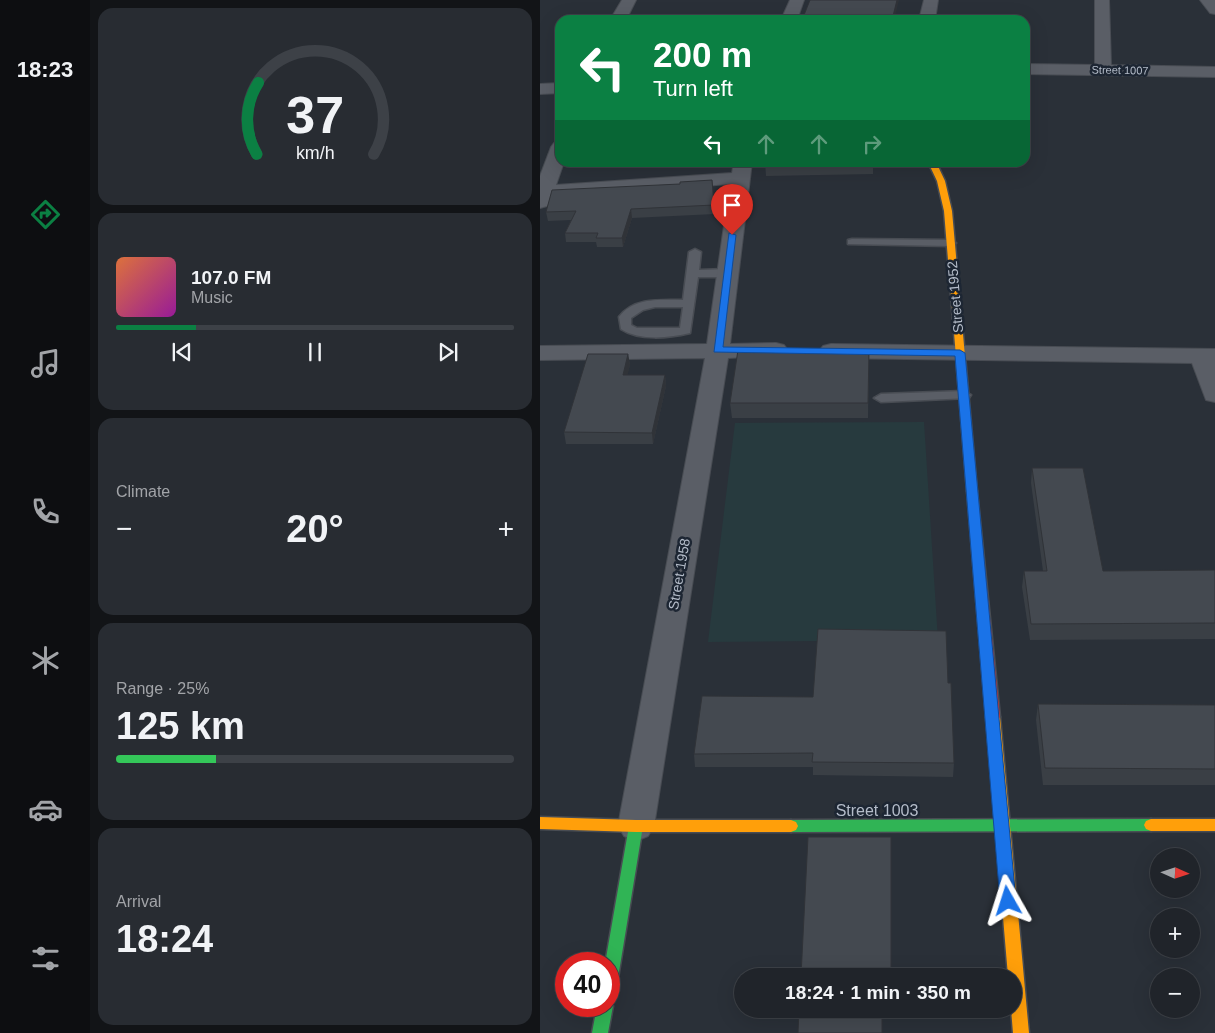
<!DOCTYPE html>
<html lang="en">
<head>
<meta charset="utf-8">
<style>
  :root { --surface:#20242a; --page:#282c32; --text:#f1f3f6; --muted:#a2a4a8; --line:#3d4147; --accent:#0b8043 }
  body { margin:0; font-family:Helvetica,sans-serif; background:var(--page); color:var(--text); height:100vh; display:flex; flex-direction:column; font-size:19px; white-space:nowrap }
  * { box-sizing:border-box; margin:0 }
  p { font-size:16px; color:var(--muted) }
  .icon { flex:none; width:28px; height:28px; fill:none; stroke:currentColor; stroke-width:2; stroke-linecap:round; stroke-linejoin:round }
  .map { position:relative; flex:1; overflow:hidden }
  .sheet { display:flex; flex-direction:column; gap:8px; padding:8px; background:#121417; width:450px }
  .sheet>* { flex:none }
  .banner { position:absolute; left:15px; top:15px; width:475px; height:152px; border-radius:15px; box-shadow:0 5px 20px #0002,0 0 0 1px var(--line); background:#0b8043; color:#fff; overflow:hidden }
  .needle { width:32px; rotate:93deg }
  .fabs { position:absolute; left:610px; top:848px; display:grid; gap:10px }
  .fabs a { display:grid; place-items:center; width:50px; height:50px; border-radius:50%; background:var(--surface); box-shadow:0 5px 20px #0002,0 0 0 1px var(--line); font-size:25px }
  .speed { position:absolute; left:15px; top:952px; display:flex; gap:10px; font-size:25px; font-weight:700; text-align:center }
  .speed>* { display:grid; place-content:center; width:65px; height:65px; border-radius:50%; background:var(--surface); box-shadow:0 5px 20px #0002,0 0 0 1px var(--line); line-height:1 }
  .speed .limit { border:8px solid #d22; background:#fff; color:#111 }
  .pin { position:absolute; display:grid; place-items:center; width:42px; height:42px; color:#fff; margin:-51px -21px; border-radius:50% 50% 50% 0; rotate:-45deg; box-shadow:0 0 5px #0007 }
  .pin .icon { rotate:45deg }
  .me { position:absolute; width:55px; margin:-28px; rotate:354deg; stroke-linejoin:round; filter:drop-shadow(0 0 4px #0008) }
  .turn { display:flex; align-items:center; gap:18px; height:105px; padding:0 15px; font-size:22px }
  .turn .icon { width:65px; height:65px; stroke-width:2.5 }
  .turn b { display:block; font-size:35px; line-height:42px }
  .lanes { display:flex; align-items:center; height:48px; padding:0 15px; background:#0003; justify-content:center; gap:25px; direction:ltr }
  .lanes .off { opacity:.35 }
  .big { font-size:38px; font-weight:700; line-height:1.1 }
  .sheet .tile { flex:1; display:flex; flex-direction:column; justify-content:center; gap:8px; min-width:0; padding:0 18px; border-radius:15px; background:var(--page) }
  .sheet .dial { align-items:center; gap:0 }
  .dial svg { height:130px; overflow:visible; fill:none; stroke:var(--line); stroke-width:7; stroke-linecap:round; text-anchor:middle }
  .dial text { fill:var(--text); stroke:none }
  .song { display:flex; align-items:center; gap:15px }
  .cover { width:60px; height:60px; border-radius:8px; background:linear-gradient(135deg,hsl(20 70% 55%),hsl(300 70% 35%)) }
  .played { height:5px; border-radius:2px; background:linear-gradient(90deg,var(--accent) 20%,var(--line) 20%) }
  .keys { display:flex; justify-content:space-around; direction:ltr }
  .heat { display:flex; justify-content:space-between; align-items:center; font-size:28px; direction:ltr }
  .charge { height:8px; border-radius:4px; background:linear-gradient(90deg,#34c759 25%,var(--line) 0) }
  .trip { position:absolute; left:194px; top:968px; width:288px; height:50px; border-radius:25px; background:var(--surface); box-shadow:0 5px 20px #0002,0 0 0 1px var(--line); font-weight:700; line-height:50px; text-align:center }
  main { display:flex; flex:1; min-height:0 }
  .tabs { display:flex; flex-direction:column; width:90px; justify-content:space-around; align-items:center; background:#0d0e11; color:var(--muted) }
  .tabs .icon { width:35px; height:35px }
  .tabs .active { color:var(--accent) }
  .tabs b { font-size:22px; color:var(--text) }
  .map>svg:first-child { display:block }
</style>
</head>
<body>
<main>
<nav class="tabs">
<b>18:23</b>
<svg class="icon active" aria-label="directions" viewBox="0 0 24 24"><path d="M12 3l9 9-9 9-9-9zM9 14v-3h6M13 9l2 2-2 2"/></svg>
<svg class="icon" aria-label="music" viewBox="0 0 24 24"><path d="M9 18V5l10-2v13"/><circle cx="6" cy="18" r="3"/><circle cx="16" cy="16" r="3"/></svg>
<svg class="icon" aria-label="phone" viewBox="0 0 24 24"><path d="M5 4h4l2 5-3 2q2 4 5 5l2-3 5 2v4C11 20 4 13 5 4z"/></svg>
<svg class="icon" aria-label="climate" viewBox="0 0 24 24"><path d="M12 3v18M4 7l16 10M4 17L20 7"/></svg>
<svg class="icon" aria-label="car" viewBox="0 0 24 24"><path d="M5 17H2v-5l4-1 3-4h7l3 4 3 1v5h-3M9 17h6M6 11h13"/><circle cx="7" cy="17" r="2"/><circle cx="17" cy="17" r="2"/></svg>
<svg class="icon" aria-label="filters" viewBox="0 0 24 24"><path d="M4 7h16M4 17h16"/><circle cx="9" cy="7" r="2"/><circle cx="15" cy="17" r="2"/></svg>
</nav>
<section class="sheet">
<div class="tile dial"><svg viewBox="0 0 100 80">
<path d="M14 69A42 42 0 1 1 86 69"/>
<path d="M14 69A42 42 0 0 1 15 25" stroke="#0b8043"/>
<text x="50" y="56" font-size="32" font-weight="700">37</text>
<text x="50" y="72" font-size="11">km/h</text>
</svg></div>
<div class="tile">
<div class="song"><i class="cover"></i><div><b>107.0 FM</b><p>Music</p></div></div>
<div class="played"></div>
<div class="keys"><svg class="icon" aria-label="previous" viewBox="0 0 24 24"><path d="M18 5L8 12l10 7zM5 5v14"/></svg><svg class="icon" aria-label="pause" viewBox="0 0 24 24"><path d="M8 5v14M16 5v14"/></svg><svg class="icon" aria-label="next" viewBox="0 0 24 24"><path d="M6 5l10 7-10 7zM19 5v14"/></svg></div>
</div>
<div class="tile"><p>Climate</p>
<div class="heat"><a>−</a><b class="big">20°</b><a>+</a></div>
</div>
<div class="tile"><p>Range · 25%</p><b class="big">125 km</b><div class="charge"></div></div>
<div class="tile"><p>Arrival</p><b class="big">18:24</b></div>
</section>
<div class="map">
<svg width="675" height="1033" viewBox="0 0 675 1033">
  <rect width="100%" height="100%" fill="#2a3038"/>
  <path fill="#273a3e" d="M384 422 398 640 168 642 195 423Z"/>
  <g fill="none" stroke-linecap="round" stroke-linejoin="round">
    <g stroke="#484c53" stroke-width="3">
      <path id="lane" d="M312 239 410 240 416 243 410 246 308 244V240Z
        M155 249 161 252 159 270 187 269 193 273 187 277H158L150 333C129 338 99 341 81 329L79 317C94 297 121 300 143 300L149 252ZM115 307H143L140 328H97L91 325V318L103 310Z
        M424 391 431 395 429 398 341 402 334 398 341 394Z"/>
    </g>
    <g stroke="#484c53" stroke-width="2">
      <path id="street" d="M82 0H96L86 20H70Z
        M250 0H264L257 20H241Z
        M384 0H398L395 20H379Z
        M555 0H569L571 65 675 67V77L485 74V64L555 65Z
        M660 0H675V14L670 13Z
        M20 83V93L0 94V84Z
        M20 142V162H24L16 185 192 173 194 162H212L190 344 236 343 244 345 248 350 244 355 188 358 114 826 108 836 96 841 84 836 78 826 165 358 0 360V346L167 344 190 184 12 197 7 206 0 208V176L11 147 14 143Z
        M291 344 675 349V402L666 400 652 363 291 358 283 356 279 351 283 346Z"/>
    </g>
    <g stroke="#484c53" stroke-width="3">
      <path id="fast" d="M611 819 616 821 618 825 616 829 611 831 251 832 246 830 244 826 246 822 251 820Z
        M96 820 101 822 103 826 77 984 75 989 69 991V964H65L89 826 91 822Z
        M69 1000 73 1006 68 1033H52L57 1006H69Z"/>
    </g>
    <g stroke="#484c53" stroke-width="3">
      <path id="slow" d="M388 162H396L405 181 412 211 437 491 432 494 427 491 404 211 397 181Z
        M453 712 458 713 460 717 489 1033H473L471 1009H472V976H468L446 717 448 713Z
        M0 817 96 820H251L256 822 258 826 256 830 251 832H96L0 829Z
        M611 819H675V831H611L606 829 604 825 606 821Z"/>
    </g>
    <g stroke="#484c53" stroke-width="3">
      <path id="jam" d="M432 488 437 491 460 717 458 721 453 722 448 721 446 717 427 491Z"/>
    </g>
    <use href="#lane" fill="#5a5e66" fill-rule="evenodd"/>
    <use href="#street" fill="#5a5e66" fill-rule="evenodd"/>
    <use href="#fast" fill="#30b455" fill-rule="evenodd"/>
    <use href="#slow" fill="#ff9f0a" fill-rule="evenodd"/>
    <use href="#jam" fill="#e5322d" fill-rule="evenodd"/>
  </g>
  <path fill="#3a3f45" d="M225 162H333V174L226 176Z
    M172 180 175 214 92 218 83 247H57L56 242H26L25 233 31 220 8 221 6 212 140 184Z
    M329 350 328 418H192L190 403Z
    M88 354 90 365 87 375H125L126 386 113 444H26L24 432Z
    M492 468 563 571 675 570V639L490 640 482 587 484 571H503L491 483Z
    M408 683 414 763 413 777 273 775V767H155L154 754Z
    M498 704 675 705V785H503L496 720Z"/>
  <path fill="#303338" d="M357 0H359L354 20H352Z
    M91 209 92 218 83 247 82 238Z
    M88 354 90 365 85 386 83 375Z
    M125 375 126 386 113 444 112 433Z"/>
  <path fill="#444950" stroke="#303338" d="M270 0H357L352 20H262Z
    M172 180 174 205 91 209 82 238H56L58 233H25L36 211 6 212 12 190 140 184V182Z
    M198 350H329L328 403H190Z
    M48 354H88L83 375H125L112 433 24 432Z
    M492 468H543L563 571 675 570V623L491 624 484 571H507Z
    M278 629 406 631 408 683H411L414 763 272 762 273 753 154 754 162 696 273 697Z
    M498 704 675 705V769L505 768Z
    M268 837H351V976H261Z
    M259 1009H342V1033H258Z"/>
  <path fill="#1a73e8" stroke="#114b97" d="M189 233 196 235 183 347 420 350 425 353 476 901 473 906 468 908 463 906 460 901 415 356 174 352Z"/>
  <g text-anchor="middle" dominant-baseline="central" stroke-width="5" stroke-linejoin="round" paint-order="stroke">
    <g font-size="11" fill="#b4bcc9" stroke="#1d2633">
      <text transform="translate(580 70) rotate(1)">Street 1007</text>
    </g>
    <g font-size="14" fill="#b4bcc9" stroke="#1d2633">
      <text transform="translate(415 297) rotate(-95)">Street 1952</text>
      <text transform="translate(139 574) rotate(-80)">Street 1958</text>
    </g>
    <g font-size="16" fill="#b4bcc9" stroke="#1d2633">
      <text x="337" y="810">Street 1003</text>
    </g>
  </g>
</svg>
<div class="fabs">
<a><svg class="needle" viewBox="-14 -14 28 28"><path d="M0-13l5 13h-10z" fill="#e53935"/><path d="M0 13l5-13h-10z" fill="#a2a4a8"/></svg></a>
<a>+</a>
<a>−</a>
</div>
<div class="speed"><div class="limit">40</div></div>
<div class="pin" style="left:192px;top:235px;background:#d93025"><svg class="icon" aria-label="arrive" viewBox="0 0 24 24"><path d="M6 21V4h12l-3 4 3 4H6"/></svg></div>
<svg class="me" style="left:468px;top:901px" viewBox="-20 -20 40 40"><path d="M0-17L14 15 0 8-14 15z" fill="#1a73e8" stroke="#fff" stroke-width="4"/></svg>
<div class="trip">18:24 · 1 min · 350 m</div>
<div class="banner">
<div class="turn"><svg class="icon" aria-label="left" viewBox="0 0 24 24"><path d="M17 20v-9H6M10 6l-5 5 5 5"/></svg><div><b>200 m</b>Turn left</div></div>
<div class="lanes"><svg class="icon" aria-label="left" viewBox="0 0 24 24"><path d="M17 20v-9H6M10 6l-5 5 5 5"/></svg><svg class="icon off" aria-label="ahead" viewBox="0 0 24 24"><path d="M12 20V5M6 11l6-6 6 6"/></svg><svg class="icon off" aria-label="ahead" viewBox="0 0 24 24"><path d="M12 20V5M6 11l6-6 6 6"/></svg><svg class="icon off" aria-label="right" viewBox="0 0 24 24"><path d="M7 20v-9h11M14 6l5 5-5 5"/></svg></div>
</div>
</div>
</main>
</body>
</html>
